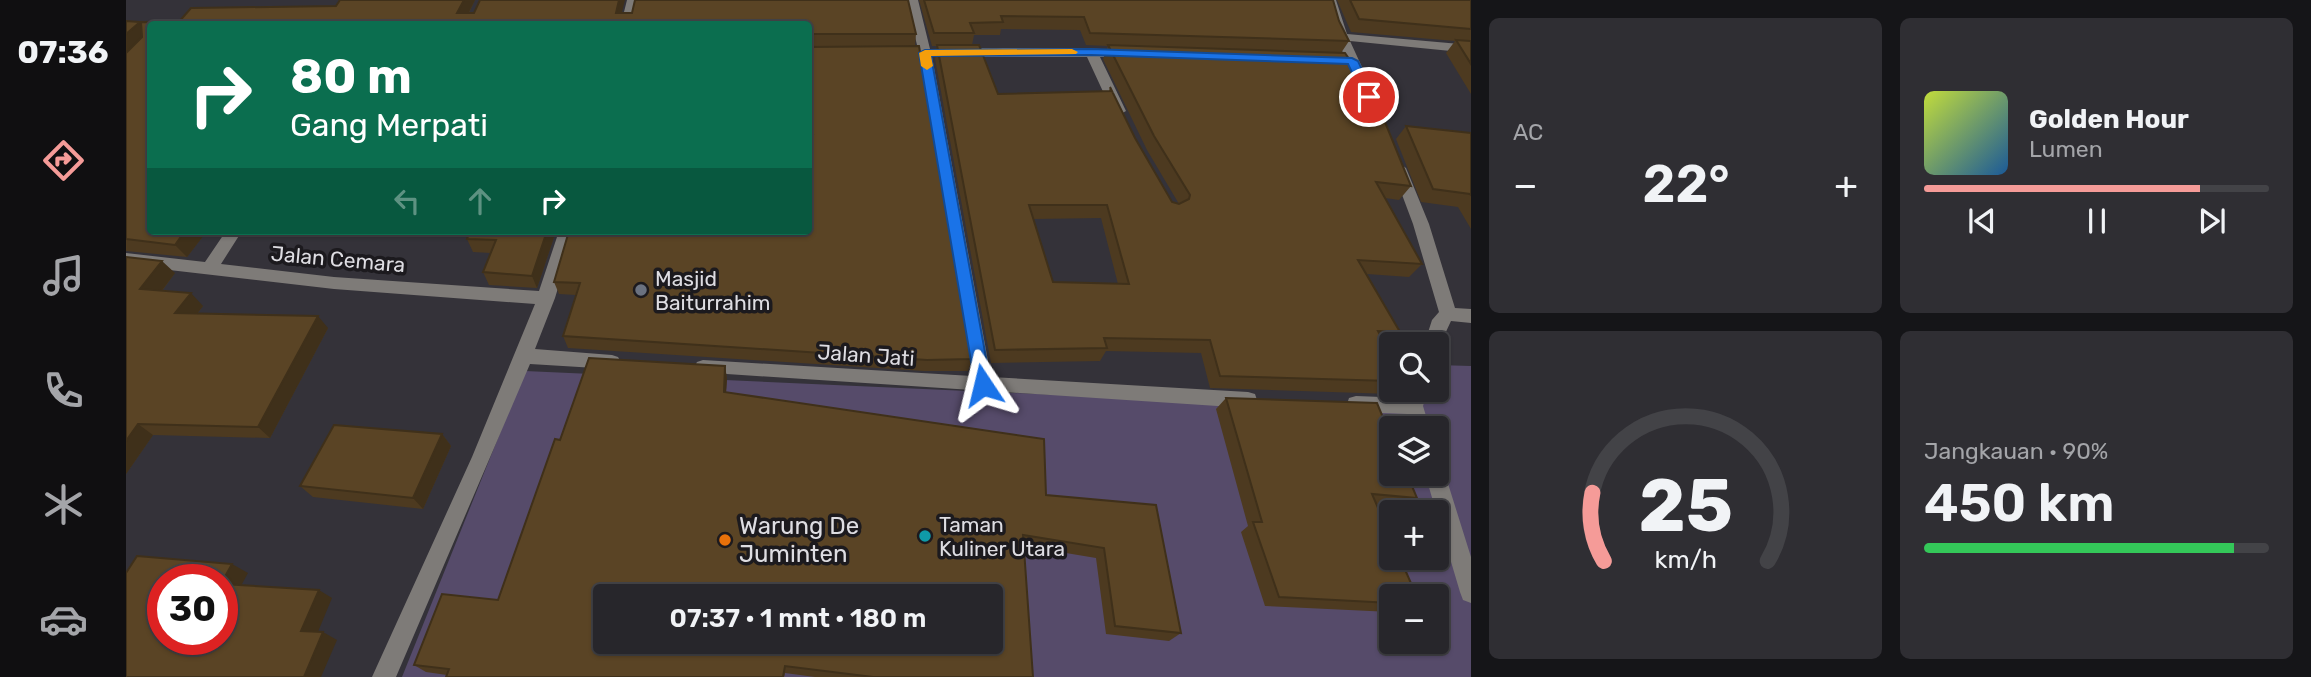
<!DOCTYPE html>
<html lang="id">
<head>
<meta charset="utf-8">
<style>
  :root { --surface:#27262b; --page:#2f2e33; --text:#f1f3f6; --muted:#a4a5a9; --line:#434347; --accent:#f59b98 }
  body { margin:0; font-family:Rubik,sans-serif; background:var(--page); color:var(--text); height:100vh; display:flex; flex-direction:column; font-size:26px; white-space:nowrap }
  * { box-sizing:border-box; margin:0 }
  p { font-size:23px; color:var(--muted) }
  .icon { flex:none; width:38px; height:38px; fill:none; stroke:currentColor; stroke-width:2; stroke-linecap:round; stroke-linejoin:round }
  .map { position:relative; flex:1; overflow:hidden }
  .side { display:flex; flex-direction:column; gap:18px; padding:18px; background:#151518; width:840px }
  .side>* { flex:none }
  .banner { position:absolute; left:21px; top:21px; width:665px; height:214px; border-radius:7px; box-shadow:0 2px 5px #0004,0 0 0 2px var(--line); background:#0b6e4f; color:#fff; overflow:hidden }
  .fabs { position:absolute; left:1253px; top:332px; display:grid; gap:14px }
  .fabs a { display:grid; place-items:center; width:70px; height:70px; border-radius:7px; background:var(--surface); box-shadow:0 2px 5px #0004,0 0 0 2px var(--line); font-size:35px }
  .speed { position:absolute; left:21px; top:564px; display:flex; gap:14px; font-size:35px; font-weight:700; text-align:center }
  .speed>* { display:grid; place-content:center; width:91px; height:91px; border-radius:50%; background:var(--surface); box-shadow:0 2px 5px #0004,0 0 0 2px var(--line); line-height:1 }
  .speed .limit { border:10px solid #d22; background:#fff; color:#111 }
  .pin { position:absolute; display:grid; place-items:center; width:60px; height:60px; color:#fff; margin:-30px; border:4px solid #fff; border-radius:50%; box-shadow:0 2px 7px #0007 }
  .me { position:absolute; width:77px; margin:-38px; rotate:350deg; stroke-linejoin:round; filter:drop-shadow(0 0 5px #0008) }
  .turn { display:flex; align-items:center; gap:24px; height:147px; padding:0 28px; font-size:32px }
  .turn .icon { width:91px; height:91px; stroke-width:2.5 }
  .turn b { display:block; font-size:49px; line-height:60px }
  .lanes { display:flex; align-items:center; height:66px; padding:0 28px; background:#0003; justify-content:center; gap:35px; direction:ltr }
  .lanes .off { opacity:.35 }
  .big { font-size:52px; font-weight:600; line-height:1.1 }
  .side .widget { flex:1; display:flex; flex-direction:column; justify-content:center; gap:10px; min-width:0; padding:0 24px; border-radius:10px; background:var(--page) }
  .side .dial { align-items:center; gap:0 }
  .dial svg { height:182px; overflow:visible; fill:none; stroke:var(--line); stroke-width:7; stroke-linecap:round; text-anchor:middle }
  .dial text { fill:var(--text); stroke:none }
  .song { display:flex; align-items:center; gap:21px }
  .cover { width:84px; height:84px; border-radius:10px; background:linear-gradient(135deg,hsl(70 70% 55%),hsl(210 70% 35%)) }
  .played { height:7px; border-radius:4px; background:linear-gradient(90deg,var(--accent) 80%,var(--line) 80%) }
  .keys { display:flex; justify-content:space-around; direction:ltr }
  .heat { display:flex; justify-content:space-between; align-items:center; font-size:38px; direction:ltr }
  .charge { height:10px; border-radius:5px; background:linear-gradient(90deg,#34c759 90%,var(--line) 0) }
  .side .tiles { flex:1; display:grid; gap:18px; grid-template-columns:repeat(2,1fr) }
  .trip { position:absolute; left:467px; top:584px; width:410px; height:70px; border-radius:7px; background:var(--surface); box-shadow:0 2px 5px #0004,0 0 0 2px var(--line); font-weight:600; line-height:70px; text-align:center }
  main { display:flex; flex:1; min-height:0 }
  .tab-bar { display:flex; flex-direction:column; width:126px; justify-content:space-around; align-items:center; background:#100f11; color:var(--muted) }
  .tab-bar .icon { width:49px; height:49px }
  .tab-bar .active { color:var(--accent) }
  .tab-bar b { font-size:32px; color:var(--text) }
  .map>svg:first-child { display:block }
</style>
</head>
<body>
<main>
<nav class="tab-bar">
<b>07:36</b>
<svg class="icon active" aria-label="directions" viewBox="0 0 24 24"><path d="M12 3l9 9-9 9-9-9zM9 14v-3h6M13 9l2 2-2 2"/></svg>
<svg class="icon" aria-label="music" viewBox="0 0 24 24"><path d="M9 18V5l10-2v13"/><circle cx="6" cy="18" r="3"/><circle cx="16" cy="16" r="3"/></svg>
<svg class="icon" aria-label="phone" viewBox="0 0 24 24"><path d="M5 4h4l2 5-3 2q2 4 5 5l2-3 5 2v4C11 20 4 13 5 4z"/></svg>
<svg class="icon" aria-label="climate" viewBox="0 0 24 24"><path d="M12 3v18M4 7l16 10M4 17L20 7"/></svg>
<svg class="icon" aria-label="car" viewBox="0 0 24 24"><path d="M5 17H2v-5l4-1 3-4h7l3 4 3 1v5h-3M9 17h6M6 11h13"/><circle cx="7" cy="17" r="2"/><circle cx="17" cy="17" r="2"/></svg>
</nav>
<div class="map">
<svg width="1345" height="677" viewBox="0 0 1345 677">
  <rect width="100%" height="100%" fill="#343239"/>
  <path fill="#564b6a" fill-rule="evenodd" d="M1311 365 1345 366V677H276L399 371 1289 411 1297 390H1311ZM1265 429H1311V474H1265ZM1265 513H1311V558H1265ZM480 597H864V642H480ZM1265 597H1311V642H1265Z"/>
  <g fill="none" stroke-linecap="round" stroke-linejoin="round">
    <path fill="#7e7b78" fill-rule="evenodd" d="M501 0H513L507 24H495Z
      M780 0H792L804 49C831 49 998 45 1007 53L1001 57H974L1000 111 993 115 986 111 961 57H806L865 377 1122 392 1129 394 1131 400 1129 406 1122 408 571 372 568 367 571 362 577 360 846 376 793 57H770L764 53 770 49H792Z
      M1198 0H1210L1221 34 1345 45V53L1224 41 1247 91 1245 94H1235L1210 37Z
      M1273 163 1280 168 1303 224 1329 308 1345 309V323L1325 321 1311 351V345H1298L1306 320 1313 312 1287 224 1266 168Z
      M100 231H116L95 264 208 277 413 291 433 231H449L429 298 409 349 486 355 492 357 495 362 492 367 486 369 404 364 270 677H246L346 457 409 304 208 289 0 265V253L79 262Z
      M1284 390H1302L1297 406 1304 429H1285L1281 414 1230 412 1223 410 1221 404 1223 398 1230 396 1281 398Z
      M1311 466 1316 468 1319 474 1345 557V603L1337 600 1334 592 1299 474H1311Z"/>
  </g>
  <path fill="#4d3a20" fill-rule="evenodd" d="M214 0H349L343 13H506L509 0 790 34 789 46 846 359 842 371H798L442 348 437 336 450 295 433 294 428 282 685 134 682 104V24H24L81 231 61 257 0 251V21L52 23 210 6Z
    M793 0H1207L1213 21 1223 41 1215 53 1285 186 1273 200 1259 198 1296 264 1283 277 1241 274 1274 332 1260 345 1265 355V390H1270L1266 394 1084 388 1075 353 980 351 974 361 865 363 809 59 811 46H806ZM875 29 954 30 960 45 982 46 977 59 1021 150 1053 204 1046 202 1009 138 984 87 983 91 872 94 846 45 848 35H874ZM975 218 992 284 927 282 907 219Z
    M1211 0H1345V94L1320 53 1329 41 1225 32Z
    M1280 126 1345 133V229L1332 207 1295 202 1270 139Z
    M430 231 411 288 363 285 357 272 365 253 347 252 341 239Z
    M0 257 49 273 36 291 77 306 71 314 202 328 144 438 27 435 0 474Z
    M599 366 601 379 600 393 920 495 1030 505 1055 633 1043 641 980 634 970 558 898 546 907 677H689L659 673 658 677H320L321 675 300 672 288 665 372 600Z
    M1100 398 1291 498 1275 508 1251 506 1265 597V612L1139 606 1115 532 1122 526 1090 409Z
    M316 434 325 446 297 509 187 497 174 486Z"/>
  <path fill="#3f301a" d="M338 0H349L337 24 331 13Z
    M493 0H499L493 24 490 13Z
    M14 22 24 34 0 56V34Z
    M59 231H81L61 257 49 245Z
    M421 231H430L411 288 406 276Z
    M36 261 49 273 28 301 14 289Z
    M65 293 77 306 62 325 49 313Z
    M192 316 202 328 144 438 132 427Z
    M599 366 601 379 599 405 598 392Z
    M12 424 27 435 0 474V441Z
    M316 434 325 446 297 509 287 498Z
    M106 564 122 573 111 593 96 585V582Z
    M193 590 206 598 189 639 175 631Z
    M197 632 211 640 195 677H178Z"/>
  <path fill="#5a4425" stroke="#3f301a" stroke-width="2" fill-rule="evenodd" d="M214 0H338L331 13H348L354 0H493L490 13H506L509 0H782L790 34H682V24H646V22L575 23V24H24V231H59L49 245 0 239V53L16 37 15 22 52 23 65 8 210 6Z
    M798 0H1207L1213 21 1223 41 964 33 958 17 875 16 877 22 844 23 848 33H808Z
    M1224 0H1345V29L1233 19Z
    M0 21 14 22 0 34Z
    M1330 40 1345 41V64Z
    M811 45H853L872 94 986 91 984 87 1009 138 1046 202 1053 204 1063 199 1064 195 1028 136 982 45 1219 53 1248 95 1285 186 1250 182 1296 264 1232 260 1274 332 1252 331 1265 355V381L1094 376 1084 340 978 338 981 348 869 350ZM903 205H981L1003 284 927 282Z
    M793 46 846 359 801 360 437 336 454 283 428 282 443 231H682V134H687L682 89V47Z
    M1280 126 1345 133V195L1344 194 1307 189Z
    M344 231H421L406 276 357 272 370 240 341 239Z
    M0 257 36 261 14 289 65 293 49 313 192 316 132 427 12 424 0 441Z
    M463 358 599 366 598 392 918 439 920 495 1030 505 1055 633 989 626 978 548 897 535 907 677H747L659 666 657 677H320L323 669 288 665 316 594 372 600 429 439 434 440ZM480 597H864V642H480Z
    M1100 398 1251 403 1265 437V474H1281L1291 498 1246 494 1265 538V558H1274L1291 597H1265V603L1153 597 1127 522H1136Z
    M208 425 316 434 287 498 174 486Z
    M11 556 106 564 96 582V579H37V639H96V584L193 590 175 631 197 632 178 677H0V573Z"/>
  <path fill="#1a73e8" stroke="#114b97" stroke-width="2" d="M965 49 1226 58 1232 61 1249 97 1239 100 1222 64 965 55 805 56 865 385 863 390H851L849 385 793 53 799 50Z"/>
  <path fill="#f59e0b" d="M946 49 952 52 950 54 805 56 807 66 801 70 795 66 793 53 799 50Z"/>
  <circle fill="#6b7280" stroke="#1c1a1e" stroke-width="2.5" cx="515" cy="290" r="7"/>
  <circle fill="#0f9aa8" stroke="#1c1a1e" stroke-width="2.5" cx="799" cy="536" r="7"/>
  <circle fill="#e8710a" stroke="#1c1a1e" stroke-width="2.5" cx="599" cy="540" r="7"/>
  <g text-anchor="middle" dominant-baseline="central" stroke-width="7" stroke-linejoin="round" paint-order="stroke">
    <g font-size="21" fill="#dedde2" stroke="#1c1a1e">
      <text transform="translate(212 259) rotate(5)">Jalan Cemara</text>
      <text transform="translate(740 355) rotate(4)">Jalan Jati</text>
    </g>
    <g font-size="21" fill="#dedde2" stroke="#1c1a1e" text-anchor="start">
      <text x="529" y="278">Masjid<tspan x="529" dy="24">Baiturrahim</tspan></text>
      <text x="813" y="524">Taman<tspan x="813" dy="24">Kuliner Utara</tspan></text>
    </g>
    <g font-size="24" fill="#dedde2" stroke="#1c1a1e" text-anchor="start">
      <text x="613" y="526">Warung De<tspan x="613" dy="28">Juminten</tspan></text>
    </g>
  </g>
</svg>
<div class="fabs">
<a><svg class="icon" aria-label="search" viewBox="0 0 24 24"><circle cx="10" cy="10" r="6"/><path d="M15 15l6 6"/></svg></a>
<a><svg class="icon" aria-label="layers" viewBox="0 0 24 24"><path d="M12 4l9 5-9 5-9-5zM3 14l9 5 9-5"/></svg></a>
<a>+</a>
<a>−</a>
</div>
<div class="speed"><div class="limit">30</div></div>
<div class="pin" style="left:1243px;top:97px;background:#d93025"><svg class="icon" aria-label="arrive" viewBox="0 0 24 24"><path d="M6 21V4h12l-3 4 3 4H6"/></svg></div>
<svg class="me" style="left:857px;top:385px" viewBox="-20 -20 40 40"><path d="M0-17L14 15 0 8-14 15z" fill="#1a73e8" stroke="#fff" stroke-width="4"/></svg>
<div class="trip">07:37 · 1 mnt · 180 m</div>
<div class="banner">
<div class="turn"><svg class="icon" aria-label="right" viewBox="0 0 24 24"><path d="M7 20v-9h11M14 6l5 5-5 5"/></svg><div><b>80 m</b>Gang Merpati</div></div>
<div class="lanes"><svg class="icon off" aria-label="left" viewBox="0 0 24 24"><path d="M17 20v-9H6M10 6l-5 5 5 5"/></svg><svg class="icon off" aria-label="ahead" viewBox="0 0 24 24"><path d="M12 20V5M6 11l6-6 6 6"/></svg><svg class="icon" aria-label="right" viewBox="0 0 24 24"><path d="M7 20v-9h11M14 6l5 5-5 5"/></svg></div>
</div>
</div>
<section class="side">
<div class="tiles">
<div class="widget"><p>AC</p>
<div class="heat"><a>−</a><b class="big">22°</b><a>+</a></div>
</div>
<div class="widget">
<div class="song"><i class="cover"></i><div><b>Golden Hour</b><p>Lumen</p></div></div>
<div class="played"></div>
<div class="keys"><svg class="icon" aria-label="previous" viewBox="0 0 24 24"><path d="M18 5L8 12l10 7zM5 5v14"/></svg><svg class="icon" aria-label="pause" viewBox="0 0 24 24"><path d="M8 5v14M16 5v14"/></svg><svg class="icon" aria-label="next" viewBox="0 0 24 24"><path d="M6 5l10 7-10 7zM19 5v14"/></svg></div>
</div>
<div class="widget dial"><svg viewBox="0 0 100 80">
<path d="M14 69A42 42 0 1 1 86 69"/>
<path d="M14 69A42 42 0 0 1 9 39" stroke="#f59b98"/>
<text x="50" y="56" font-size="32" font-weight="700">25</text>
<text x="50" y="72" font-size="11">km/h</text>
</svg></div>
<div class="widget"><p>Jangkauan · 90%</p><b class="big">450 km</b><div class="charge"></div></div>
</div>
</section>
</main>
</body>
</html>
